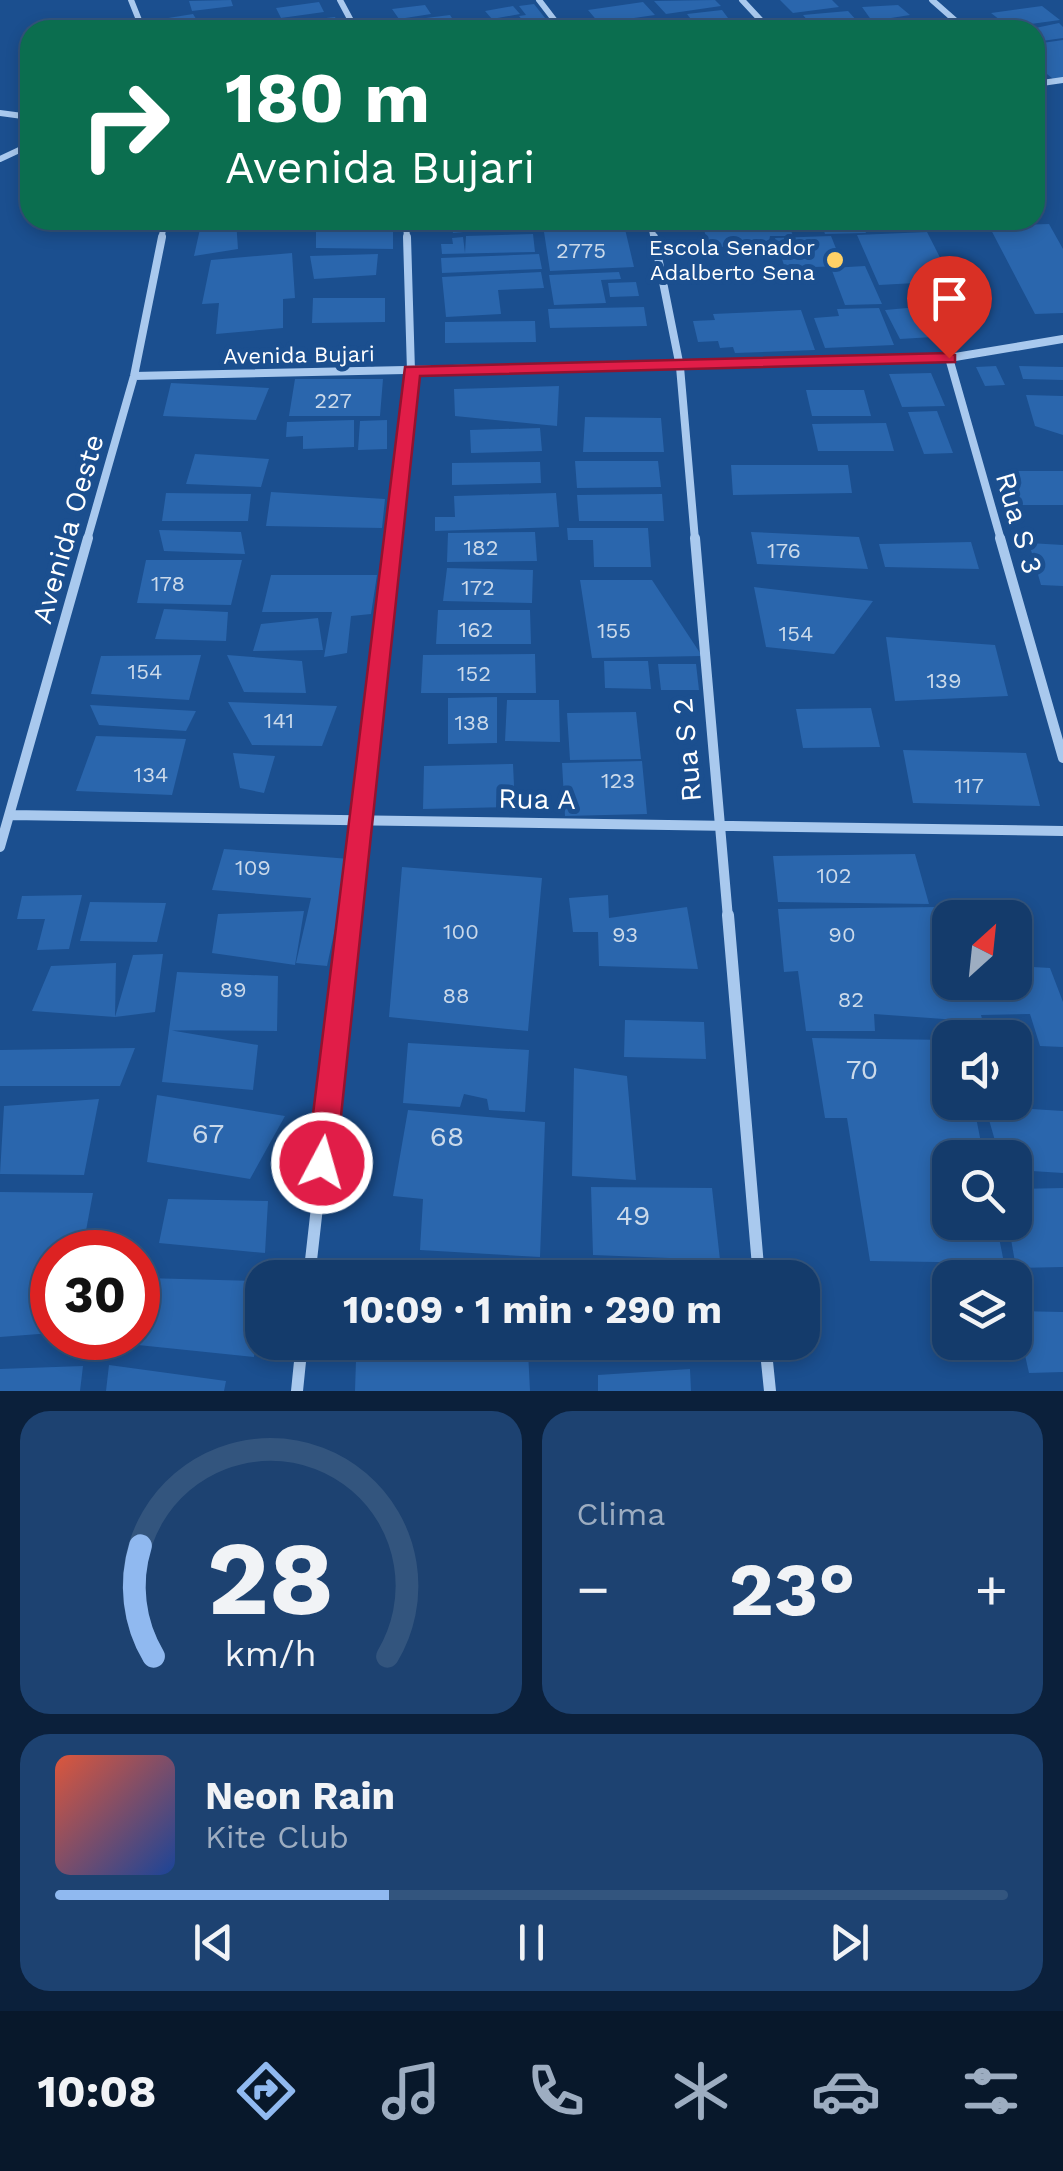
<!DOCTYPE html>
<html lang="pt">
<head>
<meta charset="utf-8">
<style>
  :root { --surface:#143b6b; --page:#1d4271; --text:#f1f3f6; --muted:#9dadc1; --line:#33557e; --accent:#90b9f0 }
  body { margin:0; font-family:"Work Sans",sans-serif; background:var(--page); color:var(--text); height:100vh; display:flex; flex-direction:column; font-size:38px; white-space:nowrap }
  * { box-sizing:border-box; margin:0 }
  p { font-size:32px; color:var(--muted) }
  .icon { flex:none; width:55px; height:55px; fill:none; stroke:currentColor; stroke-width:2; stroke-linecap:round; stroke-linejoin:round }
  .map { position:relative; height:1391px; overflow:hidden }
  .drawer { display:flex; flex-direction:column; gap:20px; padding:20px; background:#0b203b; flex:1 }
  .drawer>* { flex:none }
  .banner { position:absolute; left:20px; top:20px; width:1025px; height:210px; border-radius:30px; box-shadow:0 5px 15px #0003,0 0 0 2px var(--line); background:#0b6e4f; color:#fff; overflow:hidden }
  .needle { width:65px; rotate:27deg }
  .buttons { position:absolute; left:932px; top:900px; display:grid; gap:20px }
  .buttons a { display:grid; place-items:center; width:100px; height:100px; border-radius:20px; background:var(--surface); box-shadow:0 5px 15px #0003,0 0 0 2px var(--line); font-size:50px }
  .speed { position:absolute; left:30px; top:1230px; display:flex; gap:20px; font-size:50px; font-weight:700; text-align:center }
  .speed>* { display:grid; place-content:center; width:130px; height:130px; border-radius:50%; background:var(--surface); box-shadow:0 5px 15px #0003,0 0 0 2px var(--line); line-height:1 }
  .speed .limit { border:15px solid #d22; background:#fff; color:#111 }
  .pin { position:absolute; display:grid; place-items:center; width:85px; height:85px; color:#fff; margin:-102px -42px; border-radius:50% 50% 50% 0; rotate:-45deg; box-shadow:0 0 10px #0007 }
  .pin .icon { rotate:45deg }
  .me { position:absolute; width:110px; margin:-55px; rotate:6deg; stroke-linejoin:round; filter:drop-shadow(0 0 8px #0008) }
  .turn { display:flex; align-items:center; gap:35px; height:210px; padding:0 40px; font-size:45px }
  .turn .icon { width:130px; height:130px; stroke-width:2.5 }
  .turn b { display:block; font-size:70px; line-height:85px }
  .big { font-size:75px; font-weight:700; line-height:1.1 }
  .drawer .tile { flex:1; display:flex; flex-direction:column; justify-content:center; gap:15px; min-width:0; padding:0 35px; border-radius:30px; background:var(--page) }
  .drawer .dial { align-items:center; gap:0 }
  .dial svg { height:260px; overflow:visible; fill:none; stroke:var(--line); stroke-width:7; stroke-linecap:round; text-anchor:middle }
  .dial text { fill:var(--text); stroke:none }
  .song { display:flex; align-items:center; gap:30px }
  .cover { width:120px; height:120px; border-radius:15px; background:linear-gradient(135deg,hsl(10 70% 55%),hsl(220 70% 35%)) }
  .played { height:10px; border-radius:5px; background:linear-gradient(90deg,var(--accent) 35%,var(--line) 35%) }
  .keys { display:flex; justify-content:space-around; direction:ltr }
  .heat { display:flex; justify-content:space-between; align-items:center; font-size:55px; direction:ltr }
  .drawer .tiles { flex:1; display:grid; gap:20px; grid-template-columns:1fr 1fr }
  .tile:last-child { grid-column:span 2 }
  .trip { position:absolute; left:245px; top:1260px; width:575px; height:100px; border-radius:30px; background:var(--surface); box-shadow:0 5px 15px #0003,0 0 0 2px var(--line); font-weight:700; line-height:100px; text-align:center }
  .tabs { display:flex; height:160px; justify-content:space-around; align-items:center; background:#08182b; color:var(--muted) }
  .tabs .icon { width:70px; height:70px }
  .tabs .active { color:var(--accent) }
  .tabs b { font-size:45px; color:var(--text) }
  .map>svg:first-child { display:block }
</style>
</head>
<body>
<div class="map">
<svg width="1063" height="1391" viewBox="0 0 1063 1391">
  <rect width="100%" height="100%" fill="#1b4f8f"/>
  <path fill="#2a66ad" d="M231 0 233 6 192 11 189 1Z
    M715 0 721 6 666 14 654 1Z
    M780 0H832L839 7 793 13Z
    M319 2 324 12 281 18 276 8Z
    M643 2 655 15 599 23 588 10Z
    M534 4 545 18 523 21 519 16 526 15 519 6Z
    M425 5 431 14 399 19 392 9Z
    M898 5 910 15 872 21 862 7Z
    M513 6 520 14 492 19 485 11Z
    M1042 6 1060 20 1009 27 991 13Z
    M722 10 728 18 693 22 687 14Z
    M848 11 858 22 813 27 803 15Z
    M193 14 198 22 166 27 162 19Z
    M450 15 457 26 424 30 418 19Z
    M335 17 340 27 284 30 281 23Z
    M247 19 252 30H196L195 26Z
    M916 19 929 30H884L878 24Z
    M515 20 522 30H491L486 24Z
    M650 21 657 30H623L619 24Z
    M1059 23 1063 27V38L1035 42V30H1026Z
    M1063 40V78L1053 79 1035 64V44Z
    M202 220H236L238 249 194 256Z
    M247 220H291V225L246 227Z
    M450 220H472L474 231 453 233Z
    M480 220H529L530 227 480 228Z
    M568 220H616V226L568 225Z
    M702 220H787V223L770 225H789L793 236H770L768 246 708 247Z
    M820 220H860L866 233 825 234Z
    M1049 224 1063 249V313L1035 314 989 226Z
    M316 227H393V249L316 248Z
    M625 229 634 267 550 271 544 232Z
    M927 232 952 281 879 285 857 235Z
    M533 234 535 252 442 254 441 244H453L452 238 463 237 465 253 466 236Z
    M831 236 843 266 785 268 775 238Z
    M292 253 295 298 283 299V328L216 334 219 303 202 304 211 260Z
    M378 254 376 275 314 279 310 256Z
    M539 254 542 269 442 273 441 258Z
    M865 266 882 304 845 305 831 268Z
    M541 272 544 288 498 290 501 314 446 317 442 277Z
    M619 272 621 279 601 280 606 303 554 305 549 275Z
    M636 282 639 296 610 297 608 283Z
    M313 298H385V322L312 323Z
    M958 303 978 329 944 334 925 308Z
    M644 307 647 326 550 328 548 309Z
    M918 307 933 337 900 339 885 310Z
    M879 308 894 345 825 348 814 318 839 316 837 309Z
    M801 310 815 350 735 353 733 347 720 348 718 341 698 342 693 321 715 320 713 314Z
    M535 321 536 342 445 343V322Z
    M996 366 1005 385 985 386 976 367Z
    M1019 366 1063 367V380L1023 379Z
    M931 373 945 406 902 407 889 374Z
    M295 379H383L380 416H289Z
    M171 383 269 388 256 420 163 416Z
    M559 386 557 426 455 416 454 389Z
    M806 390H864L871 416H812Z
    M1026 395 1063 396V435L1035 426Z
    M937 411 953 453 924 454 908 412Z
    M585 417 661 418 664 452H583Z
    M354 420V447L303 449V436L286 437 287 422Z
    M387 420V449L358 450 360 421Z
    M886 423 894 451H818L812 424Z
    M540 428 542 451 471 453 470 430Z
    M195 454 269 459 261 487 186 484Z
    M575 461H658L661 487 577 488Z
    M540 462 541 483 452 485V463Z
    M731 465H848L852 493 733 495Z
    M1008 471H1063V505H1021Z
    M271 492 385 499 382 528 266 526Z
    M166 493 251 494 248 521H162Z
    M556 493 559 527 435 531V517H455L454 496Z
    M662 494 664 521H579L577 495Z
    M567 528H648L651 567H594L593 540H568Z
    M159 530 241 532 245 554 164 551Z
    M535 532 537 561 447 562 448 533Z
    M751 532 859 537 868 569 757 564Z
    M971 542 979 569 885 567 879 544Z
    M1029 543 1063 545V586L1041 585Z
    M146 560H242L231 605 137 603Z
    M447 568 533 570 532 603 443 601Z
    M271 575H377L371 614 351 616 347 653 324 657 332 612H262Z
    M580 580H652L702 656 592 658Z
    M754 587 873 601 834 654 766 647Z
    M164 609 228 612 226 641 155 639Z
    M438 610H530L531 644H436Z
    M318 618 323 650 253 651 261 624Z
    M886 637 995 645 1008 696 895 701Z
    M535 654 536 693H421L423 655Z
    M201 655 189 700 91 694 101 656Z
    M227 655 302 661 306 693 244 692Z
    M604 661H648L651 689 605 688Z
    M658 664H696L699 690H661Z
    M497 697V743L448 744V698Z
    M507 700H559L560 742 505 741Z
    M228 702 337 706 322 746 252 745Z
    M90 705 196 711 186 731 99 725Z
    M871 708 880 747 803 748 796 709Z
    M636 712 641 759 570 760 567 713Z
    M96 736 186 739 172 795 76 791Z
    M903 750 1026 753 1040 806 913 803Z
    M233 753 275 756 264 793 240 788Z
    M642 761 647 814 565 816 562 763Z
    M513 764 515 807 423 809 424 766Z
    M224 849 350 859 327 966 296 963 311 898 212 890Z
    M915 854 929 904 778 902 773 856Z
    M402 867 542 878 528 1031 389 1017Z
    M82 895 69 949 37 950 45 919H17L22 896Z
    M608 895 609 918 687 907 698 969 599 966 598 932H573L569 898Z
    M90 902 166 903 157 942 80 941Z
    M938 907 950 960V982H999L1001 988 1021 987 1015 966 1050 968 1063 1002V1047L1040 1046 1030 1014 981 1015 987 1038H964L958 1020 874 1014 875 1031H806L798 971 784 972 778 909Z
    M304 911 295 965 212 953 218 914Z
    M163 954 155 1012 115 1017 133 955Z
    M116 963 115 1017 32 1011 51 966Z
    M177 972 278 976 277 1031 169 1030 258 1045 253 1090 162 1082Z
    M625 1020 704 1022 706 1059 624 1057Z
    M812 1038 950 1040V1102H973L984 1158H950V1222H996L1004 1263 870 1261 847 1118H825Z
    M408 1043 529 1050 525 1112 489 1110 487 1099 464 1094 460 1107 403 1103Z
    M135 1048 120 1086H0V1050Z
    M574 1068 627 1076 636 1180 572 1176Z
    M157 1095 285 1116 250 1179 147 1162Z
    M99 1099 84 1175 0 1174 4 1106Z
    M985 1106 1063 1111V1173L1015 1170V1158H1000Z
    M408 1110 545 1122 540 1257 420 1250 423 1199 393 1196Z
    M591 1187 712 1188 720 1260 593 1255Z
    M1063 1188V1267L1016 1268 1008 1222H1015V1189Z
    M0 1192 93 1193 82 1252H52V1333L0 1337Z
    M168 1199 268 1201 265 1253 159 1243Z
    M397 1266H442V1278H396Z
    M145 1278 260 1281 254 1357 138 1345Z
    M1015 1311 1063 1312V1372L1029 1373Z
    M570 1342H733L735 1359 569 1360Z
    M528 1351 530 1391H355L356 1360Z
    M109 1365 226 1381 224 1391H106Z
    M83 1366 80 1391H0V1369Z
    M690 1369 691 1391H598V1375Z"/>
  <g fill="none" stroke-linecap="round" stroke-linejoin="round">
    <path stroke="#a9c9ee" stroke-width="6" d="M131 0 143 30
      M340 0 356 30
      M539 0 562 30
      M742 0 770 30
      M932 0 966 30
      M1035 84 1063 80
      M0 113 30 117
      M0 159 30 145
      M406 220 407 240
      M650 220 654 240
      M161 240 165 220"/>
    <path stroke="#a9c9ee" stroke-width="8" d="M654 237 680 367 695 540
      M949 358 1001 540
      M134 376 949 358 1063 339
      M87 540 134 376 162 237
      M392 540 411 371 407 237"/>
    <path stroke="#a9c9ee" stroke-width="10" d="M695 538 728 918
      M1000 538 1063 758
      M10 815 1063 831
      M0 847 88 538
      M350 918 392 538"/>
    <path stroke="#a9c9ee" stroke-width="12" d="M728 915 759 1278
      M309 1278 350 915
      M765 1342 770 1391
      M297 1391 302 1342"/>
  </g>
  <path fill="#e11d48" stroke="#92132f" stroke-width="2.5" d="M949 353 955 355V362L420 376 336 1163 332 1173 322 1177 311 1173 307 1163 405 367Z"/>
  <circle fill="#ffd166" stroke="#1b4f8f" stroke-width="4" cx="835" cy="260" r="10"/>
  <g text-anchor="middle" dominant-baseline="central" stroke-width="10" stroke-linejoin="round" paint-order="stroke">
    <g font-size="22" fill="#fff" stroke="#1b4f8f" text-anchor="end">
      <text x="815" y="247">Escola Senador<tspan x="815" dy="25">Adalberto Sena</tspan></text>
    </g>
    <g font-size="22" fill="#cad9ea">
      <text x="581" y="250">2775</text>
      <text x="333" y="400">227</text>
      <text x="481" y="547">182</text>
      <text x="784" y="550">176</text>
      <text x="168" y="583">178</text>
      <text x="478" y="587">172</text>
      <text x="476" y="629">162</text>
      <text x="614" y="630">155</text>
      <text x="796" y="633">154</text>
      <text x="145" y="671">154</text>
      <text x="474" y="673">152</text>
      <text x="944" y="680">139</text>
      <text x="279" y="720">141</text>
      <text x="472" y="722">138</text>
      <text x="151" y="774">134</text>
      <text x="618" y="780">123</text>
      <text x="969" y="785">117</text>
      <text x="253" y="867">109</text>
      <text x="834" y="875">102</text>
      <text x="461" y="931">100</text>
      <text x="625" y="934">93</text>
      <text x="842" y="934">90</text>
      <text x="233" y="989">89</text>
      <text x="456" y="995">88</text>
      <text x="851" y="999">82</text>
    </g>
    <g font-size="22" fill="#fff" stroke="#1b4f8f">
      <text transform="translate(299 355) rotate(-1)">Avenida Bujari</text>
    </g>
    <g font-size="28" fill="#fff" stroke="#1b4f8f">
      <text transform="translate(1019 523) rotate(74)">Rua S 3</text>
      <text transform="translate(68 529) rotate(-74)">Avenida Oeste</text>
      <text transform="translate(687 750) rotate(-95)">Rua S 2</text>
      <text transform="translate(537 799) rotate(1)">Rua A</text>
    </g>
    <g font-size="28" fill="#cad9ea">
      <text x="862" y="1069">70</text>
      <text x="208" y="1133">67</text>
      <text x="447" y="1136">68</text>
      <text x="633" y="1215">49</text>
    </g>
  </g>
</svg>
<div class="buttons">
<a><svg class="needle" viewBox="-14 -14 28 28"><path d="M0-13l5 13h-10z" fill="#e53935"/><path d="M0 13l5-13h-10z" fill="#9dadc1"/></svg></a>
<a><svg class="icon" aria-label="sound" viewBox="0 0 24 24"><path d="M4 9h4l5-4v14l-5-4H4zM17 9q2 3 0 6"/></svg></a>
<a><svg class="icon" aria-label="search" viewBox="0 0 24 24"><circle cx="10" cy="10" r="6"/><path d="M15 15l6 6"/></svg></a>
<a><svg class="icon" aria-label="layers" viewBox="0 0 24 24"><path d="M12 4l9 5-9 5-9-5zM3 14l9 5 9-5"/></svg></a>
</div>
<div class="speed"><div class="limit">30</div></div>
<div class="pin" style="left:949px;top:358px;background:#d93025"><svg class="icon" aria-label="arrive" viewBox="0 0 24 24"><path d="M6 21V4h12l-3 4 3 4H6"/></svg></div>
<svg class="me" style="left:322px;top:1163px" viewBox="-20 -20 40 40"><circle r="17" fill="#e11d48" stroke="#fff" stroke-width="3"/><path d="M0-11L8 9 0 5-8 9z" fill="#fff"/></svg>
<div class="trip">10:09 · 1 min · 290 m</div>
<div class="banner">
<div class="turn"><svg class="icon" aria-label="right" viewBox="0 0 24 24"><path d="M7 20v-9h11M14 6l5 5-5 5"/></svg><div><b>180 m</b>Avenida Bujari</div></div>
</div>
</div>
<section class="drawer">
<div class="tiles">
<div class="tile dial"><svg viewBox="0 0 100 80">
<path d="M14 69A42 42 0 1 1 86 69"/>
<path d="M14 69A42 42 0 0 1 10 35" stroke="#90b9f0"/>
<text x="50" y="56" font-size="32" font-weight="700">28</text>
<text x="50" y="72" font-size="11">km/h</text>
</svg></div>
<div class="tile"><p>Clima</p>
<div class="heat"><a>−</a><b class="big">23°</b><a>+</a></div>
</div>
<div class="tile">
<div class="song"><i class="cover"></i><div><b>Neon Rain</b><p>Kite Club</p></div></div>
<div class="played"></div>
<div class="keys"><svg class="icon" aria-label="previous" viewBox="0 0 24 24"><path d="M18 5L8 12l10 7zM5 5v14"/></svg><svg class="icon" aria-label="pause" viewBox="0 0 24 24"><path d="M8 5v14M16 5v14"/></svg><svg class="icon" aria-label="next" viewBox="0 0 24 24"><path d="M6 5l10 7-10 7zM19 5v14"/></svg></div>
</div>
</div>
</section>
<nav class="tabs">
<b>10:08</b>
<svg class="icon active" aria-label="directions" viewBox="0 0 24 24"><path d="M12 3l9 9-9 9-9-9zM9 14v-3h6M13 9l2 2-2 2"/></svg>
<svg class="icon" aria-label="music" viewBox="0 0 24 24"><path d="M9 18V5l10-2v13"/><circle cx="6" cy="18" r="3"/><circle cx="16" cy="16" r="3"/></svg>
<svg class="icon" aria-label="phone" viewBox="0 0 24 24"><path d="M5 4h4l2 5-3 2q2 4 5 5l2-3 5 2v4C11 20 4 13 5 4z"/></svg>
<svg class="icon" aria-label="climate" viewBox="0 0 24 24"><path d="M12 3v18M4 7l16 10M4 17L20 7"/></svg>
<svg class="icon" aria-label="car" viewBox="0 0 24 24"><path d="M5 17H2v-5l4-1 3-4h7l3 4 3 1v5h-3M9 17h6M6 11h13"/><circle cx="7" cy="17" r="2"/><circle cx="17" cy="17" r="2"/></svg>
<svg class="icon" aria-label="filters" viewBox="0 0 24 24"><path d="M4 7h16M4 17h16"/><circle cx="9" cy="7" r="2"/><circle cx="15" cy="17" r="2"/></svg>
</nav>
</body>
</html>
